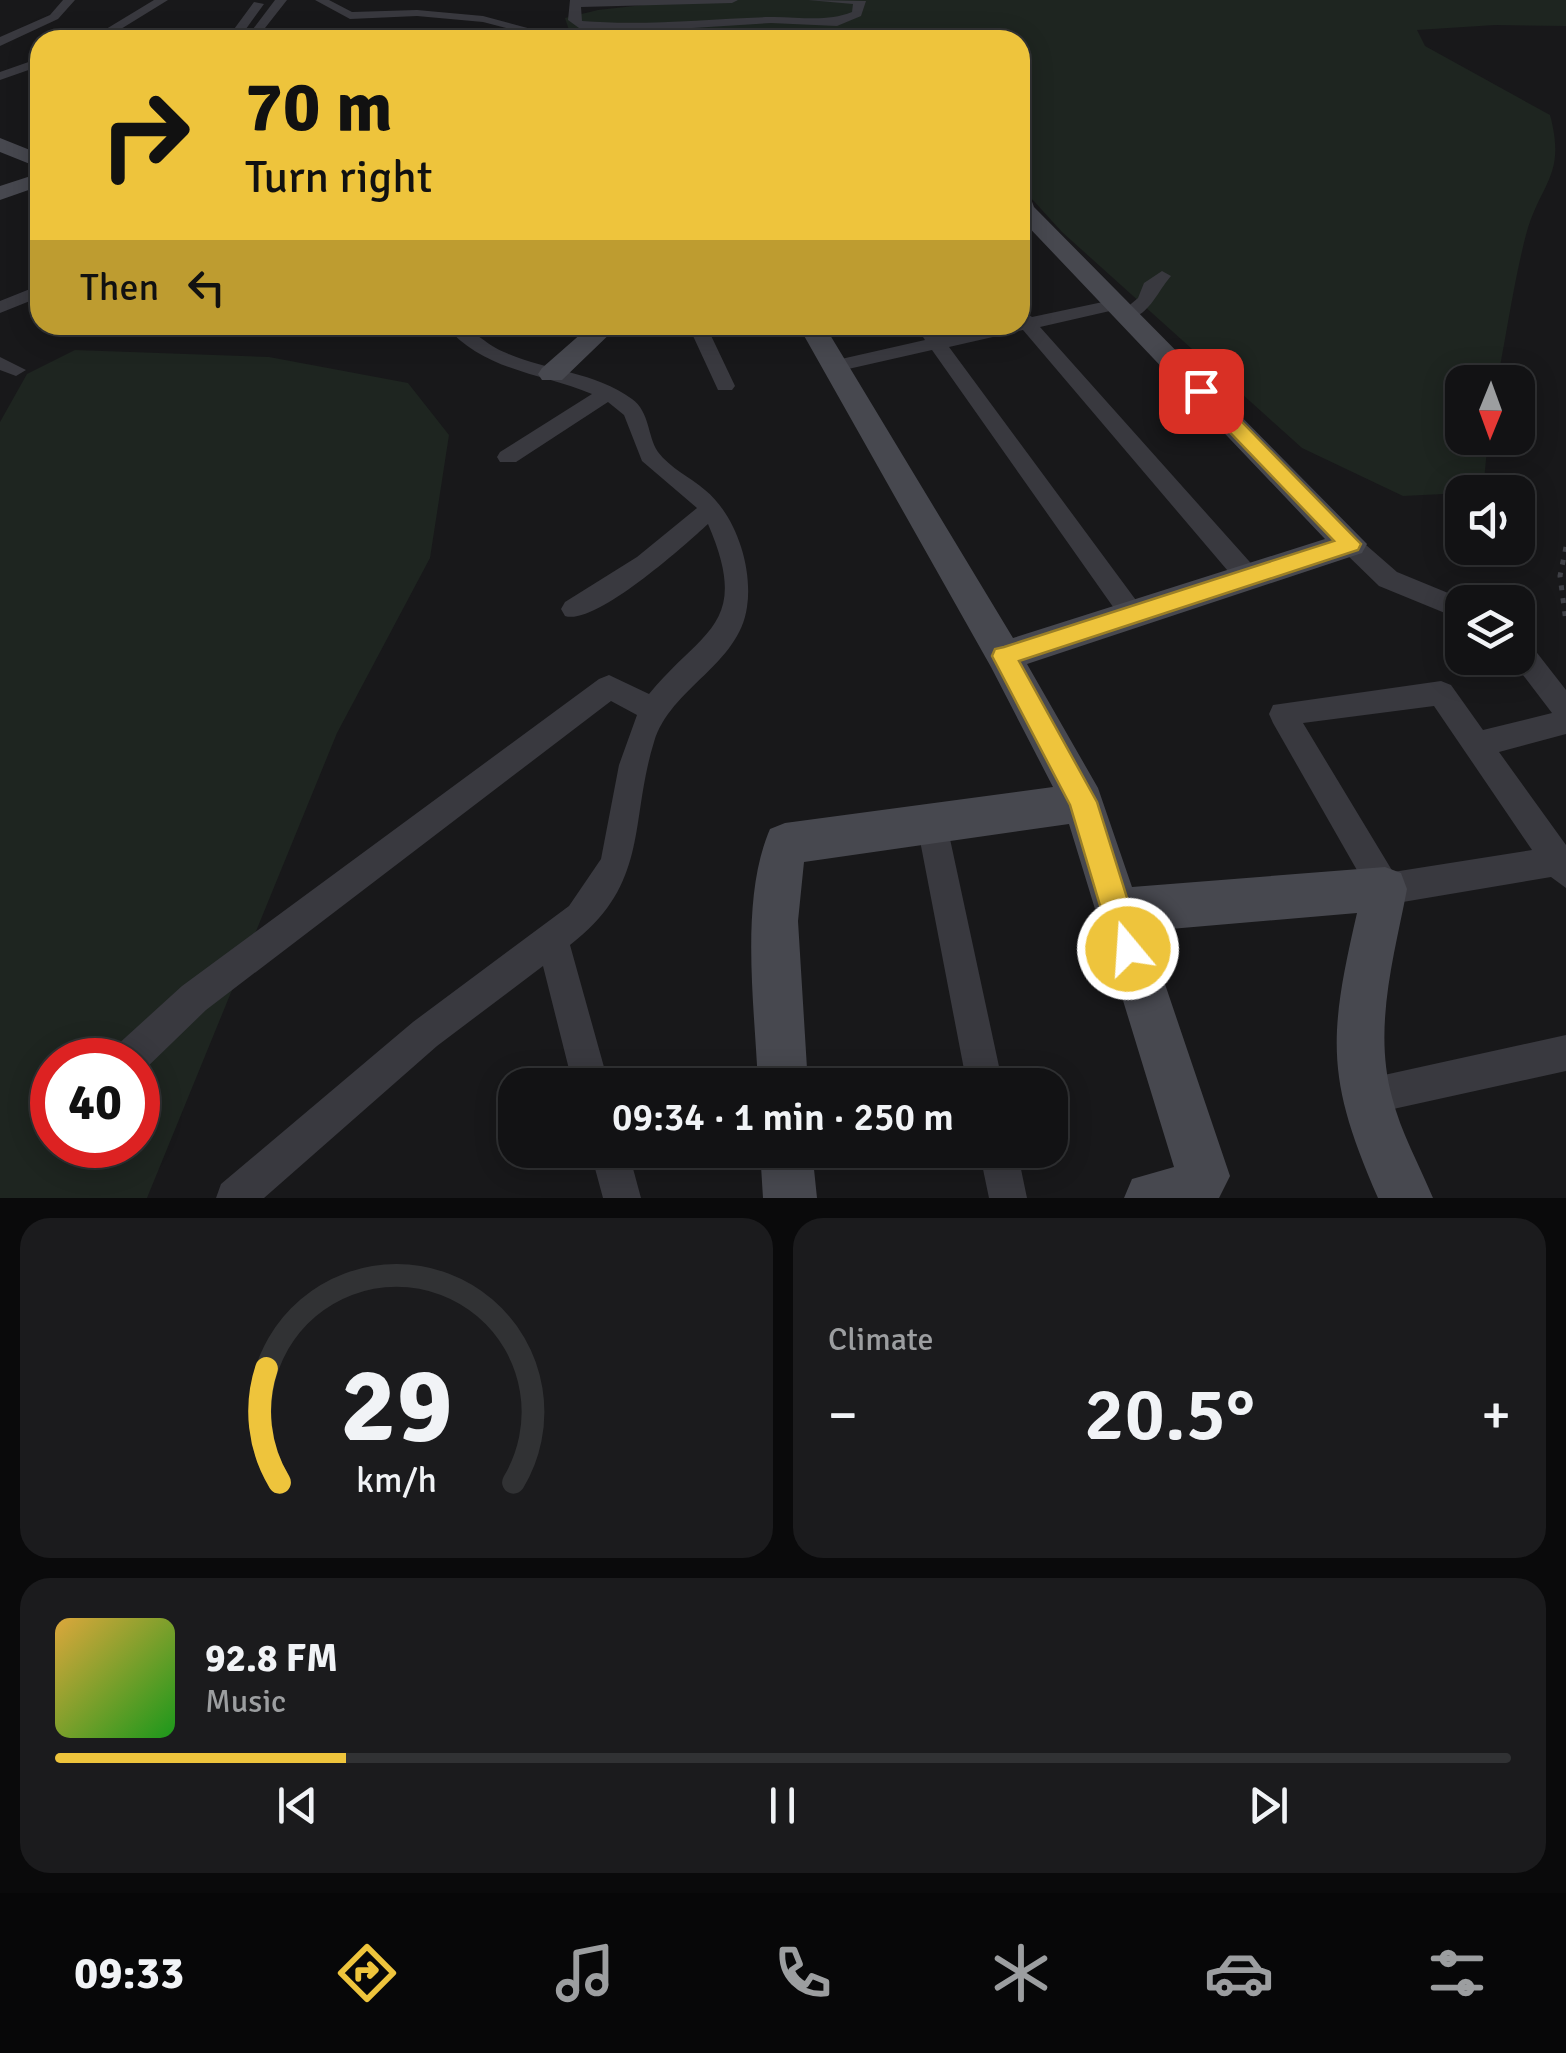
<!DOCTYPE html>
<html lang="en">
<head>
<meta charset="utf-8">
<style>
  :root { --surface:#121214; --page:#1b1b1d; --text:#f1f3f6; --muted:#9c9ea0; --line:#313234; --accent:#eec43c }
  body { margin:0; font-family:Signika,sans-serif; background:var(--page); color:var(--text); height:100vh; display:flex; flex-direction:column; font-size:38px; white-space:nowrap }
  * { box-sizing:border-box; margin:0 }
  p { font-size:32px; color:var(--muted) }
  .icon { flex:none; width:55px; height:55px; fill:none; stroke:currentColor; stroke-width:2; stroke-linecap:round; stroke-linejoin:round }
  .map { position:relative; height:1198px; overflow:hidden }
  .side { display:flex; flex-direction:column; gap:20px; padding:20px; background:#0a0a0b; flex:1 }
  .side>* { flex:none }
  .banner { position:absolute; left:30px; top:30px; width:1000px; height:305px; border-radius:30px; box-shadow:0 5px 25px #0003,0 0 0 2px var(--line); background:#eec43c; color:#111; overflow:hidden }
  .needle { width:65px; rotate:181deg }
  .buttons { position:absolute; left:1445px; top:365px; display:grid; gap:20px }
  .buttons a { display:grid; place-items:center; width:90px; height:90px; border-radius:20px; background:var(--surface); box-shadow:0 5px 25px #0003,0 0 0 2px var(--line); font-size:50px }
  .speed { position:absolute; left:30px; top:1038px; display:flex; gap:20px; font-size:50px; font-weight:700; text-align:center }
  .speed>* { display:grid; place-content:center; width:130px; height:130px; border-radius:50%; background:var(--surface); box-shadow:0 5px 25px #0003,0 0 0 2px var(--line); line-height:1 }
  .speed .limit { border:15px solid #d22; background:#fff; color:#111 }
  .pin { position:absolute; display:grid; place-items:center; width:85px; height:85px; color:#fff; margin:-42px; border-radius:20px; box-shadow:0 5px 15px #0006 }
  .me { position:absolute; width:110px; margin:-55px; rotate:342deg; stroke-linejoin:round; filter:drop-shadow(0 0 8px #0008) }
  .turn { display:flex; align-items:center; gap:35px; height:210px; padding:0 50px; font-size:45px }
  .turn .icon { width:130px; height:130px; stroke-width:2.5 }
  .turn b { display:block; font-size:70px; line-height:85px }
  .then { display:flex; align-items:center; height:95px; padding:0 50px; background:#0003; gap:20px; font-size:38px }
  .big { font-size:75px; font-weight:600; line-height:1.1 }
  .side .tile { flex:1; display:flex; flex-direction:column; justify-content:center; gap:15px; min-width:0; padding:0 35px; border-radius:30px; background:var(--page) }
  .side .dial { align-items:center; gap:0 }
  .dial svg { height:260px; overflow:visible; fill:none; stroke:var(--line); stroke-width:7; stroke-linecap:round; text-anchor:middle }
  .dial text { fill:var(--text); stroke:none }
  .song { display:flex; align-items:center; gap:30px }
  .cover { width:120px; height:120px; border-radius:15px; background:linear-gradient(135deg,hsl(40 70% 55%),hsl(120 70% 35%)) }
  .played { height:10px; border-radius:5px; background:linear-gradient(90deg,var(--accent) 20%,var(--line) 20%) }
  .keys { display:flex; justify-content:space-around; direction:ltr }
  .heat { display:flex; justify-content:space-between; align-items:center; font-size:55px; direction:ltr }
  .side .tiles { flex:1; display:grid; gap:20px; grid-template-columns:1fr 1fr }
  .tile:last-child { grid-column:span 2 }
  .trip { position:absolute; left:498px; top:1068px; width:570px; height:100px; border-radius:30px; background:var(--surface); box-shadow:0 5px 25px #0003,0 0 0 2px var(--line); font-weight:600; line-height:100px; text-align:center }
  .tabs { display:flex; height:160px; justify-content:space-around; align-items:center; background:#070708; color:var(--muted) }
  .tabs .icon { width:70px; height:70px }
  .tabs .selected { color:var(--accent) }
  .tabs b { font-size:45px; color:var(--text) }
  .map>svg:first-child { display:block }
</style>
</head>
<body>
<div class="map">
<svg width="1566" height="1198" viewBox="0 0 1566 1198">
  <rect width="100%" height="100%" fill="#18181a"/>
  <path fill="#1e2520" fill-rule="evenodd" d="M688 0H1566V26L1495 25 1417 30 1425 46 1550 115C1566 175 1542 181 1527 231 1514 280 1507 332 1497 382H1462V438H1488L1483 492 1403 496 1302 448 1062 232 1020 186V40H605L569 30 565 18 598 10Z
    M75 350 269 357 408 383 449 435 430 558 337 733 147 1198H0V422L27 374ZM52 1060H138V1145H52Z"/>
  <g fill="none" stroke-linecap="round" stroke-linejoin="round">
    <path stroke="#3f4046" stroke-width="5" stroke-dasharray="5 8" stroke-linecap="butt" d="M1566 547 1560 576 1566 622"/>
    <path fill="#39393f" fill-rule="evenodd" d="M63 0H75L58 19 0 46V37L50 15Z
      M154 0H168L103 40H88Z
      M275 0H287L265 28 283 40H269L253 29Z
      M315 0H329L352 12 417 10 483 16 572 40H552L483 22 417 16 350 19Z
      M570 0H738L732 3 581 7 582 21C644 26 705 19 768 17 796 16 825 23 852 12L853 4 808 0 866 1 861 16 837 26 771 23 629 32 579 28 568 20Z
      M254 2 264 4 238 40H226Z
      M40 58V66L0 80V72Z
      M1162 271 1171 276C1156 293 1147 322 1120 319L1118 315 1138 298 1144 283Z
      M40 285V297L0 313V301Z
      M1117 299 1123 300V308L1040 327 1257 570 1260 577 1257 584H1239L1023 330 949 347 1141 607 1145 614 1141 621H1123L932 350 835 372 825 366 828 362 925 340 915 325H934L942 337 995 325H1020V309L1032 317Z
      M445 325C473 325 479 341 504 352 545 371 594 371 632 399 650 412 647 435 658 452 670 468 690 477 705 490 736 515 753 568 747 607 739 665 671 687 654 742 629 823 650 884 570 945L609 1085H573L543 966 437 1046 264 1198H216L221 1184 413 1022 569 906 601 859 619 765 637 715 611 701 206 1010 141 1073 138 1074V1060H110L115 1047 182 986 599 679 609 675 649 694C702 629 752 626 708 524 684 546 595 626 565 616L561 609 565 602 637 557 697 508 642 461 624 415 608 402 516 462H500L497 457 500 452 592 394C541 373 483 371 445 325Z
      M688 325H706L735 386 732 390H718Z
      M0 357 26 370 16 376 0 370Z
      M1350 535 1358 538 1397 572 1470 602H1462V620L1379 586 1342 550 1338 544Z
      M1518 637 1527 640 1566 690V734L1499 752 1566 845V888L1551 877 1385 905 1374 900 1273 723 1269 714 1273 705 1441 681 1451 685 1483 730 1552 713 1510 658H1518ZM1434 706 1532 850 1393 872 1303 723Z
      M932 811 943 815 947 825 1003 1085H967L917 825 921 815Z
      M1566 1035V1071L1366 1115 1353 1110 1348 1097 1353 1084 1366 1079Z
      M590 1150H628L641 1198H603Z
      M979 1150H1017L1027 1198H989Z"/>
    <path fill="#47484f" fill-rule="evenodd" d="M0 138 40 154V168L0 152Z
      M40 173V186L0 200V186Z
      M1020 189 1028 191 1034 207 1367 544 1362 553 1027 664 1098 788 1132 887 1385 867 1401 873 1407 889C1394 957 1373 1028 1392 1097 1401 1133 1419 1164 1433 1198H1378C1326 1079 1328 1038 1357 913L1147 931 1230 1176 1219 1198H1124L1132 1179 1174 1167 1069 824 804 862 798 921 808 1085H758C755 1008 739 901 770 829L785 823 1053 787 991 667 798 325H824L1013 638 1325 539 1020 218Z
      M591 325H619L562 380H542L538 374 542 368Z
      M760 1150H812L817 1198H763Z"/>
  </g>
  <path fill="#eec43c" stroke="#9b7f27" stroke-width="2.5" d="M1201 385 1208 387 1361 544 1358 550 1019 661 1097 802 1143 949 1138 960 1128 964 1117 960 1113 949 1070 805 992 656 995 649 1004 647 1334 541 1194 395 1192 391Z"/>
</svg>
<div class="buttons">
<a><svg class="needle" viewBox="-14 -14 28 28"><path d="M0-13l5 13h-10z" fill="#e53935"/><path d="M0 13l5-13h-10z" fill="#9c9ea0"/></svg></a>
<a><svg class="icon" aria-label="sound" viewBox="0 0 24 24"><path d="M4 9h4l5-4v14l-5-4H4zM17 9q2 3 0 6"/></svg></a>
<a><svg class="icon" aria-label="layers" viewBox="0 0 24 24"><path d="M12 4l9 5-9 5-9-5zM3 14l9 5 9-5"/></svg></a>
</div>
<div class="speed"><div class="limit">40</div></div>
<div class="pin" style="left:1201px;top:391px;background:#d93025"><svg class="icon" aria-label="arrive" viewBox="0 0 24 24"><path d="M6 21V4h12l-3 4 3 4H6"/></svg></div>
<svg class="me" style="left:1128px;top:949px" viewBox="-20 -20 40 40"><circle r="17" fill="#eec43c" stroke="#fff" stroke-width="3"/><path d="M0-11L8 9 0 5-8 9z" fill="#fff"/></svg>
<div class="trip">09:34 · 1 min · 250 m</div>
<div class="banner">
<div class="turn"><svg class="icon" aria-label="right" viewBox="0 0 24 24"><path d="M7 20v-9h11M14 6l5 5-5 5"/></svg><div><b>70 m</b>Turn right</div></div>
<div class="then">Then<svg class="icon" aria-label="left" viewBox="0 0 24 24"><path d="M17 20v-9H6M10 6l-5 5 5 5"/></svg></div>
</div>
</div>
<section class="side">
<div class="tiles">
<div class="tile dial"><svg viewBox="0 0 100 80">
<path d="M14 69A42 42 0 1 1 86 69"/>
<path d="M14 69A42 42 0 0 1 10 34" stroke="#eec43c"/>
<text x="50" y="56" font-size="32" font-weight="700">29</text>
<text x="50" y="72" font-size="11">km/h</text>
</svg></div>
<div class="tile"><p>Climate</p>
<div class="heat"><a>−</a><b class="big">20.5°</b><a>+</a></div>
</div>
<div class="tile">
<div class="song"><i class="cover"></i><div><b>92.8 FM</b><p>Music</p></div></div>
<div class="played"></div>
<div class="keys"><svg class="icon" aria-label="previous" viewBox="0 0 24 24"><path d="M18 5L8 12l10 7zM5 5v14"/></svg><svg class="icon" aria-label="pause" viewBox="0 0 24 24"><path d="M8 5v14M16 5v14"/></svg><svg class="icon" aria-label="next" viewBox="0 0 24 24"><path d="M6 5l10 7-10 7zM19 5v14"/></svg></div>
</div>
</div>
</section>
<nav class="tabs">
<b>09:33</b>
<svg class="icon selected" aria-label="directions" viewBox="0 0 24 24"><path d="M12 3l9 9-9 9-9-9zM9 14v-3h6M13 9l2 2-2 2"/></svg>
<svg class="icon" aria-label="music" viewBox="0 0 24 24"><path d="M9 18V5l10-2v13"/><circle cx="6" cy="18" r="3"/><circle cx="16" cy="16" r="3"/></svg>
<svg class="icon" aria-label="phone" viewBox="0 0 24 24"><path d="M5 4h4l2 5-3 2q2 4 5 5l2-3 5 2v4C11 20 4 13 5 4z"/></svg>
<svg class="icon" aria-label="climate" viewBox="0 0 24 24"><path d="M12 3v18M4 7l16 10M4 17L20 7"/></svg>
<svg class="icon" aria-label="car" viewBox="0 0 24 24"><path d="M5 17H2v-5l4-1 3-4h7l3 4 3 1v5h-3M9 17h6M6 11h13"/><circle cx="7" cy="17" r="2"/><circle cx="17" cy="17" r="2"/></svg>
<svg class="icon" aria-label="filters" viewBox="0 0 24 24"><path d="M4 7h16M4 17h16"/><circle cx="9" cy="7" r="2"/><circle cx="15" cy="17" r="2"/></svg>
</nav>
</body>
</html>
